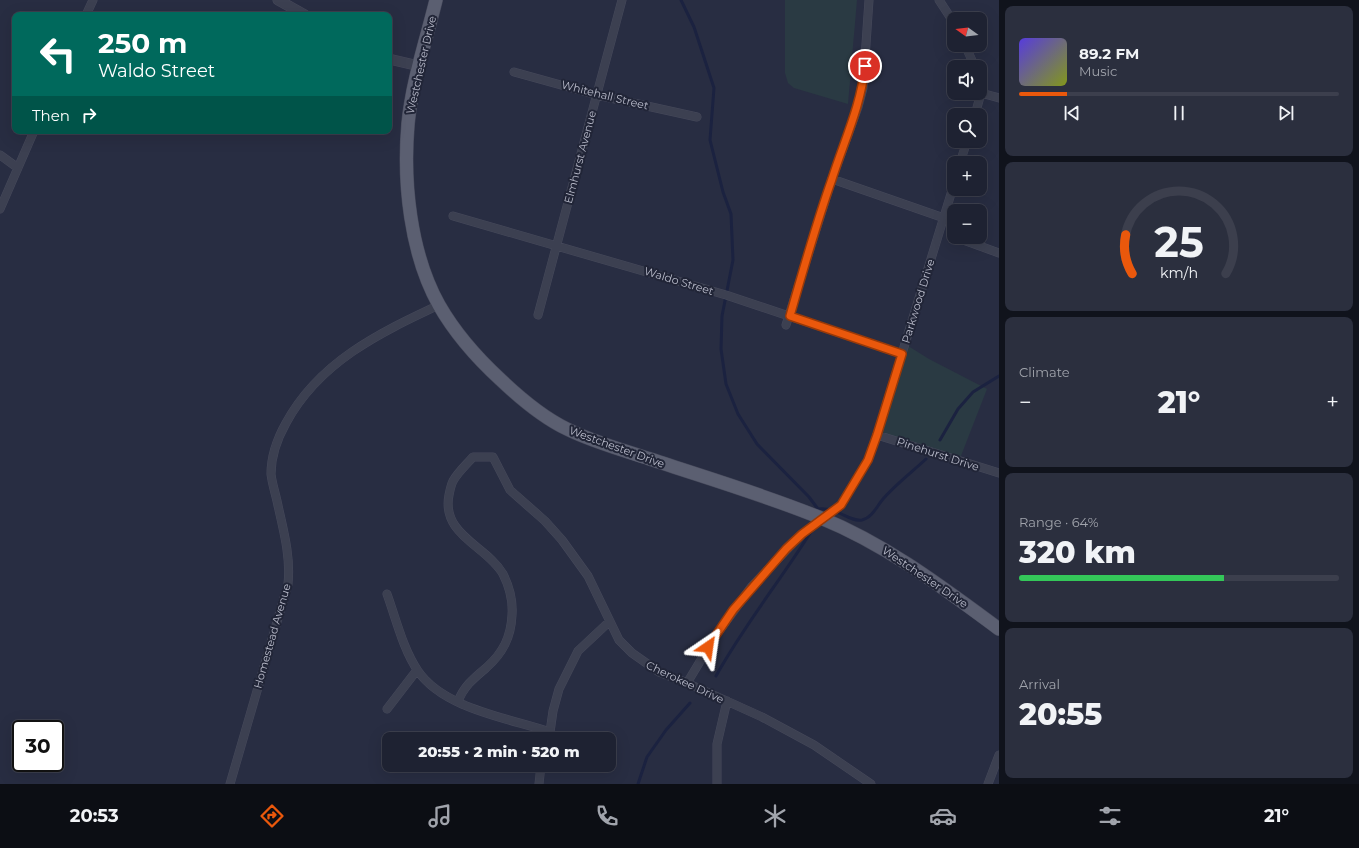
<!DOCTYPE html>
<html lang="en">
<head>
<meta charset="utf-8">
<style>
  :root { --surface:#1e2232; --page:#2b2f3e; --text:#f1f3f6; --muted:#a1a4ac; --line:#3c3f4d; --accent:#ea580c }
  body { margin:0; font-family:Montserrat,sans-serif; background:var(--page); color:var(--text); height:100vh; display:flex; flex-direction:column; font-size:15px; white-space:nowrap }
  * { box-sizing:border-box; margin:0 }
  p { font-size:13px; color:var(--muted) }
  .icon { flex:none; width:22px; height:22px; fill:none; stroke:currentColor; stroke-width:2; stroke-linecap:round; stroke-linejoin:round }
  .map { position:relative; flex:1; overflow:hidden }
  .side { display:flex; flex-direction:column; gap:6px; padding:6px; background:#10131c; width:360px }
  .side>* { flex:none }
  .top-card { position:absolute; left:12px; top:12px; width:380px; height:122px; border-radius:8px; box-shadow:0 4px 16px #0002,0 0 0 1px var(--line); background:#00695c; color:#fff; overflow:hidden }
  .needle { width:26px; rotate:285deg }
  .controls { position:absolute; left:947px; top:12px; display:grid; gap:8px }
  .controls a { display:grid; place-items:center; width:40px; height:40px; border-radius:8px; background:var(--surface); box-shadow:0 4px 16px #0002,0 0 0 1px var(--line); font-size:20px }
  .speed { position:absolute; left:12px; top:720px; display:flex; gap:8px; font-size:20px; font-weight:700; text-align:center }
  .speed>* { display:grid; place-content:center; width:52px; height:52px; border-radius:50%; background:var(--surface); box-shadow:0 4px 16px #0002,0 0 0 1px var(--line); line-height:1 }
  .speed .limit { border:2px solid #111; border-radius:6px; background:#fff; color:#111 }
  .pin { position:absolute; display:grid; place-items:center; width:34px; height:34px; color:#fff; margin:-17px; border:2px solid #fff; border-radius:50%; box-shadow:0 1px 4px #0007 }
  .me { position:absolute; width:44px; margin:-22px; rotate:32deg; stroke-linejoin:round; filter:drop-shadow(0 0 3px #0008) }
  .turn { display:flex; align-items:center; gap:14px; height:84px; padding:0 20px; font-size:18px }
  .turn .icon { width:52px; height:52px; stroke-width:2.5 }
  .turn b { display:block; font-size:28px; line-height:34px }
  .then { display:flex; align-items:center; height:38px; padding:0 20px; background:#0003; gap:8px; font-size:15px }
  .big { font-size:30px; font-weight:800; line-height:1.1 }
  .side .tile { flex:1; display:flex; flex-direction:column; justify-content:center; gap:6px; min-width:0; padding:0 14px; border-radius:8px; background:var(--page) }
  .side .dial { align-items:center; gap:0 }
  .dial svg { height:104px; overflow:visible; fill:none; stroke:var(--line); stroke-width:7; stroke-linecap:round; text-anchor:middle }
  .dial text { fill:var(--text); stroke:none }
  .song { display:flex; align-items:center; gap:12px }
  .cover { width:48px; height:48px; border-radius:6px; background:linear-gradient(135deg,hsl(250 70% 55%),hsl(70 70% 35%)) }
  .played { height:4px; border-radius:2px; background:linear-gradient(90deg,var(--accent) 15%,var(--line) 15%) }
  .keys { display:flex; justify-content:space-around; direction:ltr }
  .heat { display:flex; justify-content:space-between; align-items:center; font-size:22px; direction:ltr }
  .charge { height:6px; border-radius:3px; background:linear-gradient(90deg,#34c759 64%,var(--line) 0) }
  .trip { position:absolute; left:382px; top:732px; width:234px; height:40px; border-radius:8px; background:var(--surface); box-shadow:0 4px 16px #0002,0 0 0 1px var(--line); font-weight:800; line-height:40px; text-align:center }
  .tab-bar { display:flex; height:64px; justify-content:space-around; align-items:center; background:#0c0e14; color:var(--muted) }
  .tab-bar .icon { width:28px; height:28px }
  .tab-bar .active { color:var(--accent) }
  .tab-bar b { font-size:18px; color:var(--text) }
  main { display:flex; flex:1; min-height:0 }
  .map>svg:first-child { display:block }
</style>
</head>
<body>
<main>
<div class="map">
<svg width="999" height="784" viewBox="0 0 999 784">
  <rect width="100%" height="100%" fill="#282d42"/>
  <path fill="#2a3a43" d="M785 0H857L848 104 794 88 788 83 785 73Z
    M905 344 929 359 987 389 959 461 877 435Z"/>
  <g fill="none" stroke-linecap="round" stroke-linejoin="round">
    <path stroke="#1b2240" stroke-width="3" d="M681 0 694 27 714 88 710 140 723 192 731 214 733 260 722 316 721 349 726 384 738 414 757 444 809 497 818 509
      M940 440 958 409 973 392 999 376
      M818 509C838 507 848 522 862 520 872 518 877 506 883 499 896 484 912 472 926 459
      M716 676C744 625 781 580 812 530
      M638 784 647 757 666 730 690 703"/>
    <g stroke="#46495b" stroke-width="9">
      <path id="minor" d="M939 0 954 23
        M86 15 93 0
        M965 45 975 67
        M514 72 597 95 697 117
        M981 93 999 98
        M975 115 981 93 980 78
        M0 155 18 168
        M960 163 967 141
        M832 179 944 218
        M0 209 34 131
        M453 216 726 295 902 354
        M955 237 999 253
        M538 315 622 0
        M786 325 832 179 858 107 863 88 869 0
        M877 435 999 473
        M387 594C396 619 403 649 418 671 444 709 509 718 550 732
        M687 683 716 635 752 586 802 534 841 505 868 460 877 435 954 184
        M458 702C463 687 474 678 486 668 503 653 511 637 512 615 513 602 509 586 503 574 487 546 441 535 449 495 450 490 451 485 453 481 458 472 466 465 473 457H493L510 490 545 521 562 540 588 576 619 640 632 653 659 672 687 683 762 717 814 745 871 784
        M387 709 417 670
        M547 739 550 732 553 711 559 689 578 651 610 621
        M230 784 288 584C291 556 283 529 277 501 275 492 272 483 271 474 271 455 277 439 286 423 319 362 379 333 439 305
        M539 784 541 765
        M717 784V744L727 701
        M988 784 999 755"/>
    </g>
    <g stroke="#46495b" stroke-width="11">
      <path id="tertiary" d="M278 0 305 15
        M389 59 419 66"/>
    </g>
    <g stroke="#46495b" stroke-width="14">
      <path id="primary" d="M436 0C426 41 412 82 408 124 403 182 410 253 439 305 455 333 477 358 501 380 521 399 542 417 567 429 593 442 623 450 650 459 707 478 765 495 821 518 887 545 942 587 999 629"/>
    </g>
    <use href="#minor" stroke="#3c4051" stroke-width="8"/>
    <use href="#tertiary" stroke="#3c4051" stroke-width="10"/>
    <use href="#primary" stroke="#5b5f71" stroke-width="13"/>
  </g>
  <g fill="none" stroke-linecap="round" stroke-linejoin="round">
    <g stroke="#983908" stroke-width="10">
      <path id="route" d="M708 647 733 610 786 549 802 534 841 505 868 460 877 435 902 354 790 316C803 270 816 224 832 179 844 141 861 106 865 66"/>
    </g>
    <use href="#route" stroke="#ea580c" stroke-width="7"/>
  </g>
  <g text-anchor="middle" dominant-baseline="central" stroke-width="4" stroke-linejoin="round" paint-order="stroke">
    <g font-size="11" fill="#babccb" stroke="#212537">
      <text transform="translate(421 65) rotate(-77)">Westchester Drive</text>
      <text transform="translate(605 95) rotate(14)">Whitehall Street</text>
      <text transform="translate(580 157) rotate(-75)">Elmhurst Avenue</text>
      <text transform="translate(679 281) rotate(17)">Waldo Street</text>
      <text transform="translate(918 301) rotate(-73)">Parkwood Drive</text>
      <text transform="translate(617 447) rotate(20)">Westchester Drive</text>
      <text transform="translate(938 454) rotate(18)">Pinehurst Drive</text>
      <text transform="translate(925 577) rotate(34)">Westchester Drive</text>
      <text transform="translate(272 636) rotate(-74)">Homestead Avenue</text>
      <text transform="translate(685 682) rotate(25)">Cherokee Drive</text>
    </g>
  </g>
</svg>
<div class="controls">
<a><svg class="needle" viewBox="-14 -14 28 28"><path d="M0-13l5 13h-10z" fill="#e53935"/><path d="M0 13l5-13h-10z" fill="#a1a4ac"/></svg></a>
<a><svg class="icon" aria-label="sound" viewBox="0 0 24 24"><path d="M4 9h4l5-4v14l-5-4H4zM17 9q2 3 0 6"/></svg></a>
<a><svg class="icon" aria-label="search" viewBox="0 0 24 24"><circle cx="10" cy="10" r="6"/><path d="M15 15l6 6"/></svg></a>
<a>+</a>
<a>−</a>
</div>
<div class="speed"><div class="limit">30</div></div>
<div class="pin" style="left:865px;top:66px;background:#d93025"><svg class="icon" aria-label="arrive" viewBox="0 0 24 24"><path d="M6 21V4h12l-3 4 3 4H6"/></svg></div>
<svg class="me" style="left:708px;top:647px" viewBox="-20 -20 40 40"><path d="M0-17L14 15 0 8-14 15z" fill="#ea580c" stroke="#fff" stroke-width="4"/></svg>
<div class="trip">20:55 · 2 min · 520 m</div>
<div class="top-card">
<div class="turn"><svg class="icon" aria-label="left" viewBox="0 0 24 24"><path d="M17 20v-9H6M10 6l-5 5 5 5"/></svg><div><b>250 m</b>Waldo Street</div></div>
<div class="then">Then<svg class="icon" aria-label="right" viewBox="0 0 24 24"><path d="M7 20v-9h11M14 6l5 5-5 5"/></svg></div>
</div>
</div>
<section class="side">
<div class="tile">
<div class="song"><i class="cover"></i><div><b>89.2 FM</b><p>Music</p></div></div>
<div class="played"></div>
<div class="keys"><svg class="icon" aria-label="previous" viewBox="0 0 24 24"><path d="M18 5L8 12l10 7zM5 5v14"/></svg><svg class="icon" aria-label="pause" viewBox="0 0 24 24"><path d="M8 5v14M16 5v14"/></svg><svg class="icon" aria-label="next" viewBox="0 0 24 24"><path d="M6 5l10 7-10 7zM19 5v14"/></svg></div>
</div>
<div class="tile dial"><svg viewBox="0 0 100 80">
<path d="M14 69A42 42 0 1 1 86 69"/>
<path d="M14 69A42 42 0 0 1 9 39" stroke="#ea580c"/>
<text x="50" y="56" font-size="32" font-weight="700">25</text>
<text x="50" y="72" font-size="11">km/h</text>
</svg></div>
<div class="tile"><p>Climate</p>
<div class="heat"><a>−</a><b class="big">21°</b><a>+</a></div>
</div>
<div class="tile"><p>Range · 64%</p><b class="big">320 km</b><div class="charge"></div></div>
<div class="tile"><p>Arrival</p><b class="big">20:55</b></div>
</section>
</main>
<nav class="tab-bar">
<b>20:53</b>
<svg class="icon active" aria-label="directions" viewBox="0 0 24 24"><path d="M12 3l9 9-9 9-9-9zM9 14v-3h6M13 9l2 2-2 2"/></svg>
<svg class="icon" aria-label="music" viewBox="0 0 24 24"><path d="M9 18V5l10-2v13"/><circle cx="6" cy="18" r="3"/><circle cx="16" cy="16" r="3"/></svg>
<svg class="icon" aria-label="phone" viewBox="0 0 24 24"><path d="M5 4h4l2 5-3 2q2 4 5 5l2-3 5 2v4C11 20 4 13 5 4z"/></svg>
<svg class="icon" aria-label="climate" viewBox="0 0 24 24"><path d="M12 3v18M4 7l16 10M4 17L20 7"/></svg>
<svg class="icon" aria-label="car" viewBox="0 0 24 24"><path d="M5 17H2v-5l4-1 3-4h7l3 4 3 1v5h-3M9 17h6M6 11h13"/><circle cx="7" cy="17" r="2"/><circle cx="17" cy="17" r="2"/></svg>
<svg class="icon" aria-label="filters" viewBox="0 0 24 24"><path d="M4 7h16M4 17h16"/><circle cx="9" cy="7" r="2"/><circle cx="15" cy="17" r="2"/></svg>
<b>21°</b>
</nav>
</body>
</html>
